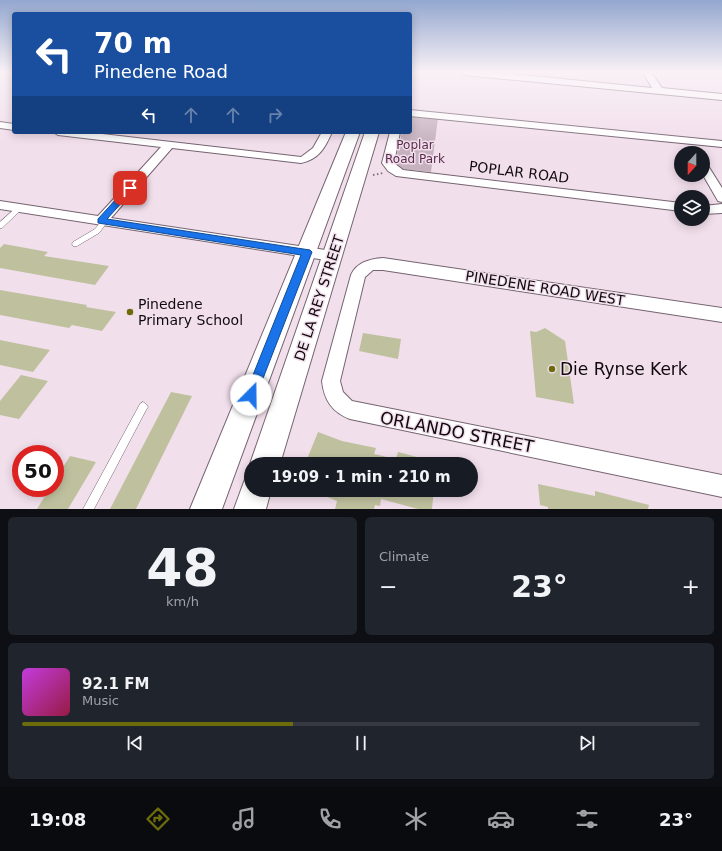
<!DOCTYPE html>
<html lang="en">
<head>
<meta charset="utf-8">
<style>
  :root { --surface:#171b24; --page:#20242c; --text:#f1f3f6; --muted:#9ea1a6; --line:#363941; --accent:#6c6c0c }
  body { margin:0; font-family:"DejaVu Sans",sans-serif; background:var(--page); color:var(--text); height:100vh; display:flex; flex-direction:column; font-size:15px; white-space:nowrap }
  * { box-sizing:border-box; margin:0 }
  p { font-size:13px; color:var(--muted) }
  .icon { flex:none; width:22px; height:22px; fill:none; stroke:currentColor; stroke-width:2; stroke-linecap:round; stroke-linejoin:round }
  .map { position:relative; height:509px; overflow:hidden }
  .sheet { display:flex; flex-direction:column; gap:8px; padding:8px; background:#0d0f14; flex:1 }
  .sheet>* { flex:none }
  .top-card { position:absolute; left:12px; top:12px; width:400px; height:122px; border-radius:4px; box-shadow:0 2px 10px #0003; background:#1a4fa0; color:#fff; overflow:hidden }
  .needle { width:26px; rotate:201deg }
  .fabs { position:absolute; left:674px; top:146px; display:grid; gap:8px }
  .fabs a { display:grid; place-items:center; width:36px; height:36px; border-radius:50%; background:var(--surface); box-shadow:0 2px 10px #0003; font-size:20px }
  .speed { position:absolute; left:12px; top:445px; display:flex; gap:8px; font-size:20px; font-weight:700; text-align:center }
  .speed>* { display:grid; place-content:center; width:52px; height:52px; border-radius:50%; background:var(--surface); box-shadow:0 2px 10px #0003; line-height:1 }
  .speed .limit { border:6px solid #d22; background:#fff; color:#111 }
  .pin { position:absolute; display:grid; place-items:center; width:34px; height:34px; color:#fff; margin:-17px; border-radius:8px; box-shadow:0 2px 6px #0006 }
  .me { position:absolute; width:44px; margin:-22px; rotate:22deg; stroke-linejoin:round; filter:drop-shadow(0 0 3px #0008) }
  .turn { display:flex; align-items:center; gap:14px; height:84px; padding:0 16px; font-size:18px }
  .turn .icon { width:52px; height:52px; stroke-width:2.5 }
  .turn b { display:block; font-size:28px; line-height:34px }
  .lanes { display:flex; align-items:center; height:38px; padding:0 16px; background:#0003; justify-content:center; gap:20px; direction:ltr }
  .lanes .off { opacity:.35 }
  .big { font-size:30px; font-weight:600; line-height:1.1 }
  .sheet .widget { flex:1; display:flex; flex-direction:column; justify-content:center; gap:6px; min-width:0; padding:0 14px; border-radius:6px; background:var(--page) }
  .sheet .dial { align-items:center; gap:0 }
  .dial b { font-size:52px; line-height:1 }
  .song { display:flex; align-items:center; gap:12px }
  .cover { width:48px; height:48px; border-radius:6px; background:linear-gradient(135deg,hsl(290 70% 55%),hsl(340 70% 35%)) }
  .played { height:4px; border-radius:2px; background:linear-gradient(90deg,var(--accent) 40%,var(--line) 40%) }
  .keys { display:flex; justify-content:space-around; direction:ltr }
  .heat { display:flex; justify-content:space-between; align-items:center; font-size:22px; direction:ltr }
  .sheet .tiles { flex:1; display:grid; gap:8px; grid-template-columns:1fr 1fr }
  .widget:last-child { grid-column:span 2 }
  .trip { position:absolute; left:244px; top:457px; width:234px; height:40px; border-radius:20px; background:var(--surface); box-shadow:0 2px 10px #0003; font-weight:600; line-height:40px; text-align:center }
  .dock { display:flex; height:64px; justify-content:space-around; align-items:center; background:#090b0e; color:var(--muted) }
  .dock .icon { width:28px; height:28px }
  .dock .on { color:var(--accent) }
  .dock b { font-size:18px; color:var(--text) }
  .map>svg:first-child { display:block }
</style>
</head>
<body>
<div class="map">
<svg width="722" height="509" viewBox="0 0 722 509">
  <rect width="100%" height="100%" fill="#f2dfec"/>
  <path fill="#c6b1bf" d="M410 116 438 118 431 172 402 169 395 164 402 132H410Z"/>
  <path fill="#bfc19e" d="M4 244 48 252 44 256 109 266 95 285 0 268V248Z
    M0 290 87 305 86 307 116 312 102 331 72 325 69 328 0 315Z
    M545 328 565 341 574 404 536 397 530 331 536 332Z
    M363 333 401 339 398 359 359 351Z
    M0 340 50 350 33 372 0 365Z
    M21 375 48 381 19 419 0 415V401Z
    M171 392 192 396 136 509H110Z
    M318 432 342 441 376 448 374 454 396 459 398 452 428 460V464H305Z
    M70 456 96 462 68 509H37L50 488H55V480Z
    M538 484 595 496V491L649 505 648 509H548V507L540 505Z
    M310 490H434L432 509H418L381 499 380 506 375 505 374 509H335L337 501Z"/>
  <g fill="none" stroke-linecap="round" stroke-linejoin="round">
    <g stroke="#756470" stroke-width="1">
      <path id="service" d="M18 206H20L23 208 2 228H0V222Z
        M103 219H105L108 221 99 233 77 246H73L72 244 73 242 95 229Z
        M143 402 146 404 148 407 146 410 94 509H83L140 404Z"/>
    </g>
    <g stroke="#756470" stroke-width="2">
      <path id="minor" d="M460 72H493L652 88 643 72H651L662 88 722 94V100L464 75Z
        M410 110 722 141V147L410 116Z
        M0 122 14 124V130L0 128Z
        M53 132H85L301 157 313 148 322 132H332C325 148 319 159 301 163L172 148 111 218 332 251 337 252 339 256 337 260 332 261 0 209V201L98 216 161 147 58 135Z
        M390 132H400L394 163 403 170 681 203V211L396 176 388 171 382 163Z
        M703 163 707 164 722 188V202L718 201 703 175Z
        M722 204V213L703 214V206Z
        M383 258 722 308V322L383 270H373L365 277 340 381 343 392 352 401 722 475V497L350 419C332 412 324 400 322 381L351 275C357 262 370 259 383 258Z"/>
    </g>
    <g stroke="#756470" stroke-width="2">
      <path id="secondary" d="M346 132H360L222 509H190Z
        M365 132H379L280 464H251V465L250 464Z
        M251 477V490H271L266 509H234L245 479Z"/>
    </g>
    <path stroke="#81757d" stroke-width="2" stroke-dasharray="1.5 2.5" stroke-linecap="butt" d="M373 175 383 173"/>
    <use href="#service" fill="#fff" fill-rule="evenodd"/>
    <use href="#minor" fill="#fff" fill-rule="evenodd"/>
    <use href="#secondary" fill="#fff" fill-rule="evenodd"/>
  </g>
  <linearGradient id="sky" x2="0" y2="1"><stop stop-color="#93a7cf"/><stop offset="0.5" stop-color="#f9f1f6"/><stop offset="1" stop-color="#f9f1f6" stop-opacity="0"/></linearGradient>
  <rect width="722" height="144" fill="url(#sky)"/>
  <path fill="#1a73e8" stroke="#114b97" d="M130 186 133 187V190L107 219 310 250 312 252 255 399 251 401 246 399 245 395 301 255 98 223V219L127 187Z"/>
  <g fill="#6c6c0c" stroke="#f2dfec" stroke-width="1.5">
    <circle cx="130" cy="312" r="4"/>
    <circle cx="552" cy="369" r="4"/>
  </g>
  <g text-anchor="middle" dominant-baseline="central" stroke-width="3" stroke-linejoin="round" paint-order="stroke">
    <g font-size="12" fill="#582c4d" stroke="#f2dfec">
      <text x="415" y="145">Poplar<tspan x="415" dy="14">Road Park</tspan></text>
    </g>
    <g font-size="14" fill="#100a0e" stroke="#f2dfec">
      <text transform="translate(519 172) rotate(7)">POPLAR ROAD</text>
      <text transform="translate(545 288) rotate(9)">PINEDENE ROAD WEST</text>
      <text transform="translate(319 298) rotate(-72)">DE LA REY STREET</text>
    </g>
    <g font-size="14" fill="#100a0e" stroke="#f2dfec" text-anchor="start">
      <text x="138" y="304">Pinedene<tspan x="138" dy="16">Primary School</tspan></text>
    </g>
    <g font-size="17" fill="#100a0e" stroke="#f2dfec" text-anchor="start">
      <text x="560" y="369">Die Rynse Kerk</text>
    </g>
    <g font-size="17" fill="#100a0e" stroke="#f2dfec">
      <text transform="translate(457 432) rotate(11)">ORLANDO STREET</text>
    </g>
  </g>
</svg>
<div class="fabs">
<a><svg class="needle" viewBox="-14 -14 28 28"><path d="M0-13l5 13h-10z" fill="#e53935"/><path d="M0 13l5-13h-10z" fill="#9ea1a6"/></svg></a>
<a><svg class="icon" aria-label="layers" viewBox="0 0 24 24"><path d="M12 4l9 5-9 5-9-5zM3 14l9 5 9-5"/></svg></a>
</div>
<div class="speed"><div class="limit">50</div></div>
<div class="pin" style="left:130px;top:188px;background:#d93025"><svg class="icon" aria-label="arrive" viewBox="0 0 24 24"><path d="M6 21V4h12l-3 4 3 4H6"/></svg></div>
<svg class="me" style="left:251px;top:395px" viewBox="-20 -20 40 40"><circle r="19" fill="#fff"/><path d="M0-13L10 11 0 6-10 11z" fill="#1a73e8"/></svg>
<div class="trip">19:09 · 1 min · 210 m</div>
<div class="top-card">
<div class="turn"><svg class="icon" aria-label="left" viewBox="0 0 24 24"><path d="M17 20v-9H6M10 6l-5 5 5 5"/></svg><div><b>70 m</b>Pinedene Road</div></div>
<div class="lanes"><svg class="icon" aria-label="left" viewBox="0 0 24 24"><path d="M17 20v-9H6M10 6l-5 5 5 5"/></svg><svg class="icon off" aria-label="ahead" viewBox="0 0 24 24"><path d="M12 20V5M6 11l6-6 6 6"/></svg><svg class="icon off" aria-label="ahead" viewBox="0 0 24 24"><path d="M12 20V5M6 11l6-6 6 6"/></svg><svg class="icon off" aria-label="right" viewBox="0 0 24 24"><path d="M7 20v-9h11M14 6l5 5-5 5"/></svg></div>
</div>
</div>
<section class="sheet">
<div class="tiles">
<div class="widget dial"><b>48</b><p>km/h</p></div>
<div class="widget"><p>Climate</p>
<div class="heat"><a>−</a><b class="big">23°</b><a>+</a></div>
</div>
<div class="widget">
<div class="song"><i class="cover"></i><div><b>92.1 FM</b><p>Music</p></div></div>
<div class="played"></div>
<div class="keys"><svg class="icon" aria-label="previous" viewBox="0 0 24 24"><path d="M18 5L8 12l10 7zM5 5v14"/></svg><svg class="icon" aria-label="pause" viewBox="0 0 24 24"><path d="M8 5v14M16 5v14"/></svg><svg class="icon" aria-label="next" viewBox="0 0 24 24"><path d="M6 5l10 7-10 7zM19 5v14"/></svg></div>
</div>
</div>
</section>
<nav class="dock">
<b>19:08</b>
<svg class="icon on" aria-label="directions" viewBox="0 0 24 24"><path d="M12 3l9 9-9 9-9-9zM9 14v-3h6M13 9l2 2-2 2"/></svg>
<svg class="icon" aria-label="music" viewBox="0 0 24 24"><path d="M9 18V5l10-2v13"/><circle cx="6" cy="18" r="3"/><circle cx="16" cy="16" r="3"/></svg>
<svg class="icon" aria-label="phone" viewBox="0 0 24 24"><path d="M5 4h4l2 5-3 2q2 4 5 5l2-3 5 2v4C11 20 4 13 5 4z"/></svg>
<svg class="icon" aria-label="climate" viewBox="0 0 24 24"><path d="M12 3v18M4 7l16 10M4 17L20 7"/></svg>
<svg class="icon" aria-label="car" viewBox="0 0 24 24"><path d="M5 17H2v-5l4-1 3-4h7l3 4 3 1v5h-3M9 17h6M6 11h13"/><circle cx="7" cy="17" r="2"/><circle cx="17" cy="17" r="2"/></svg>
<svg class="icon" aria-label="filters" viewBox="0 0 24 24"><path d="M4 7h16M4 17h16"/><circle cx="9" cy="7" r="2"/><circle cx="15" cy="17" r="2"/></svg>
<b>23°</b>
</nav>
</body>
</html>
